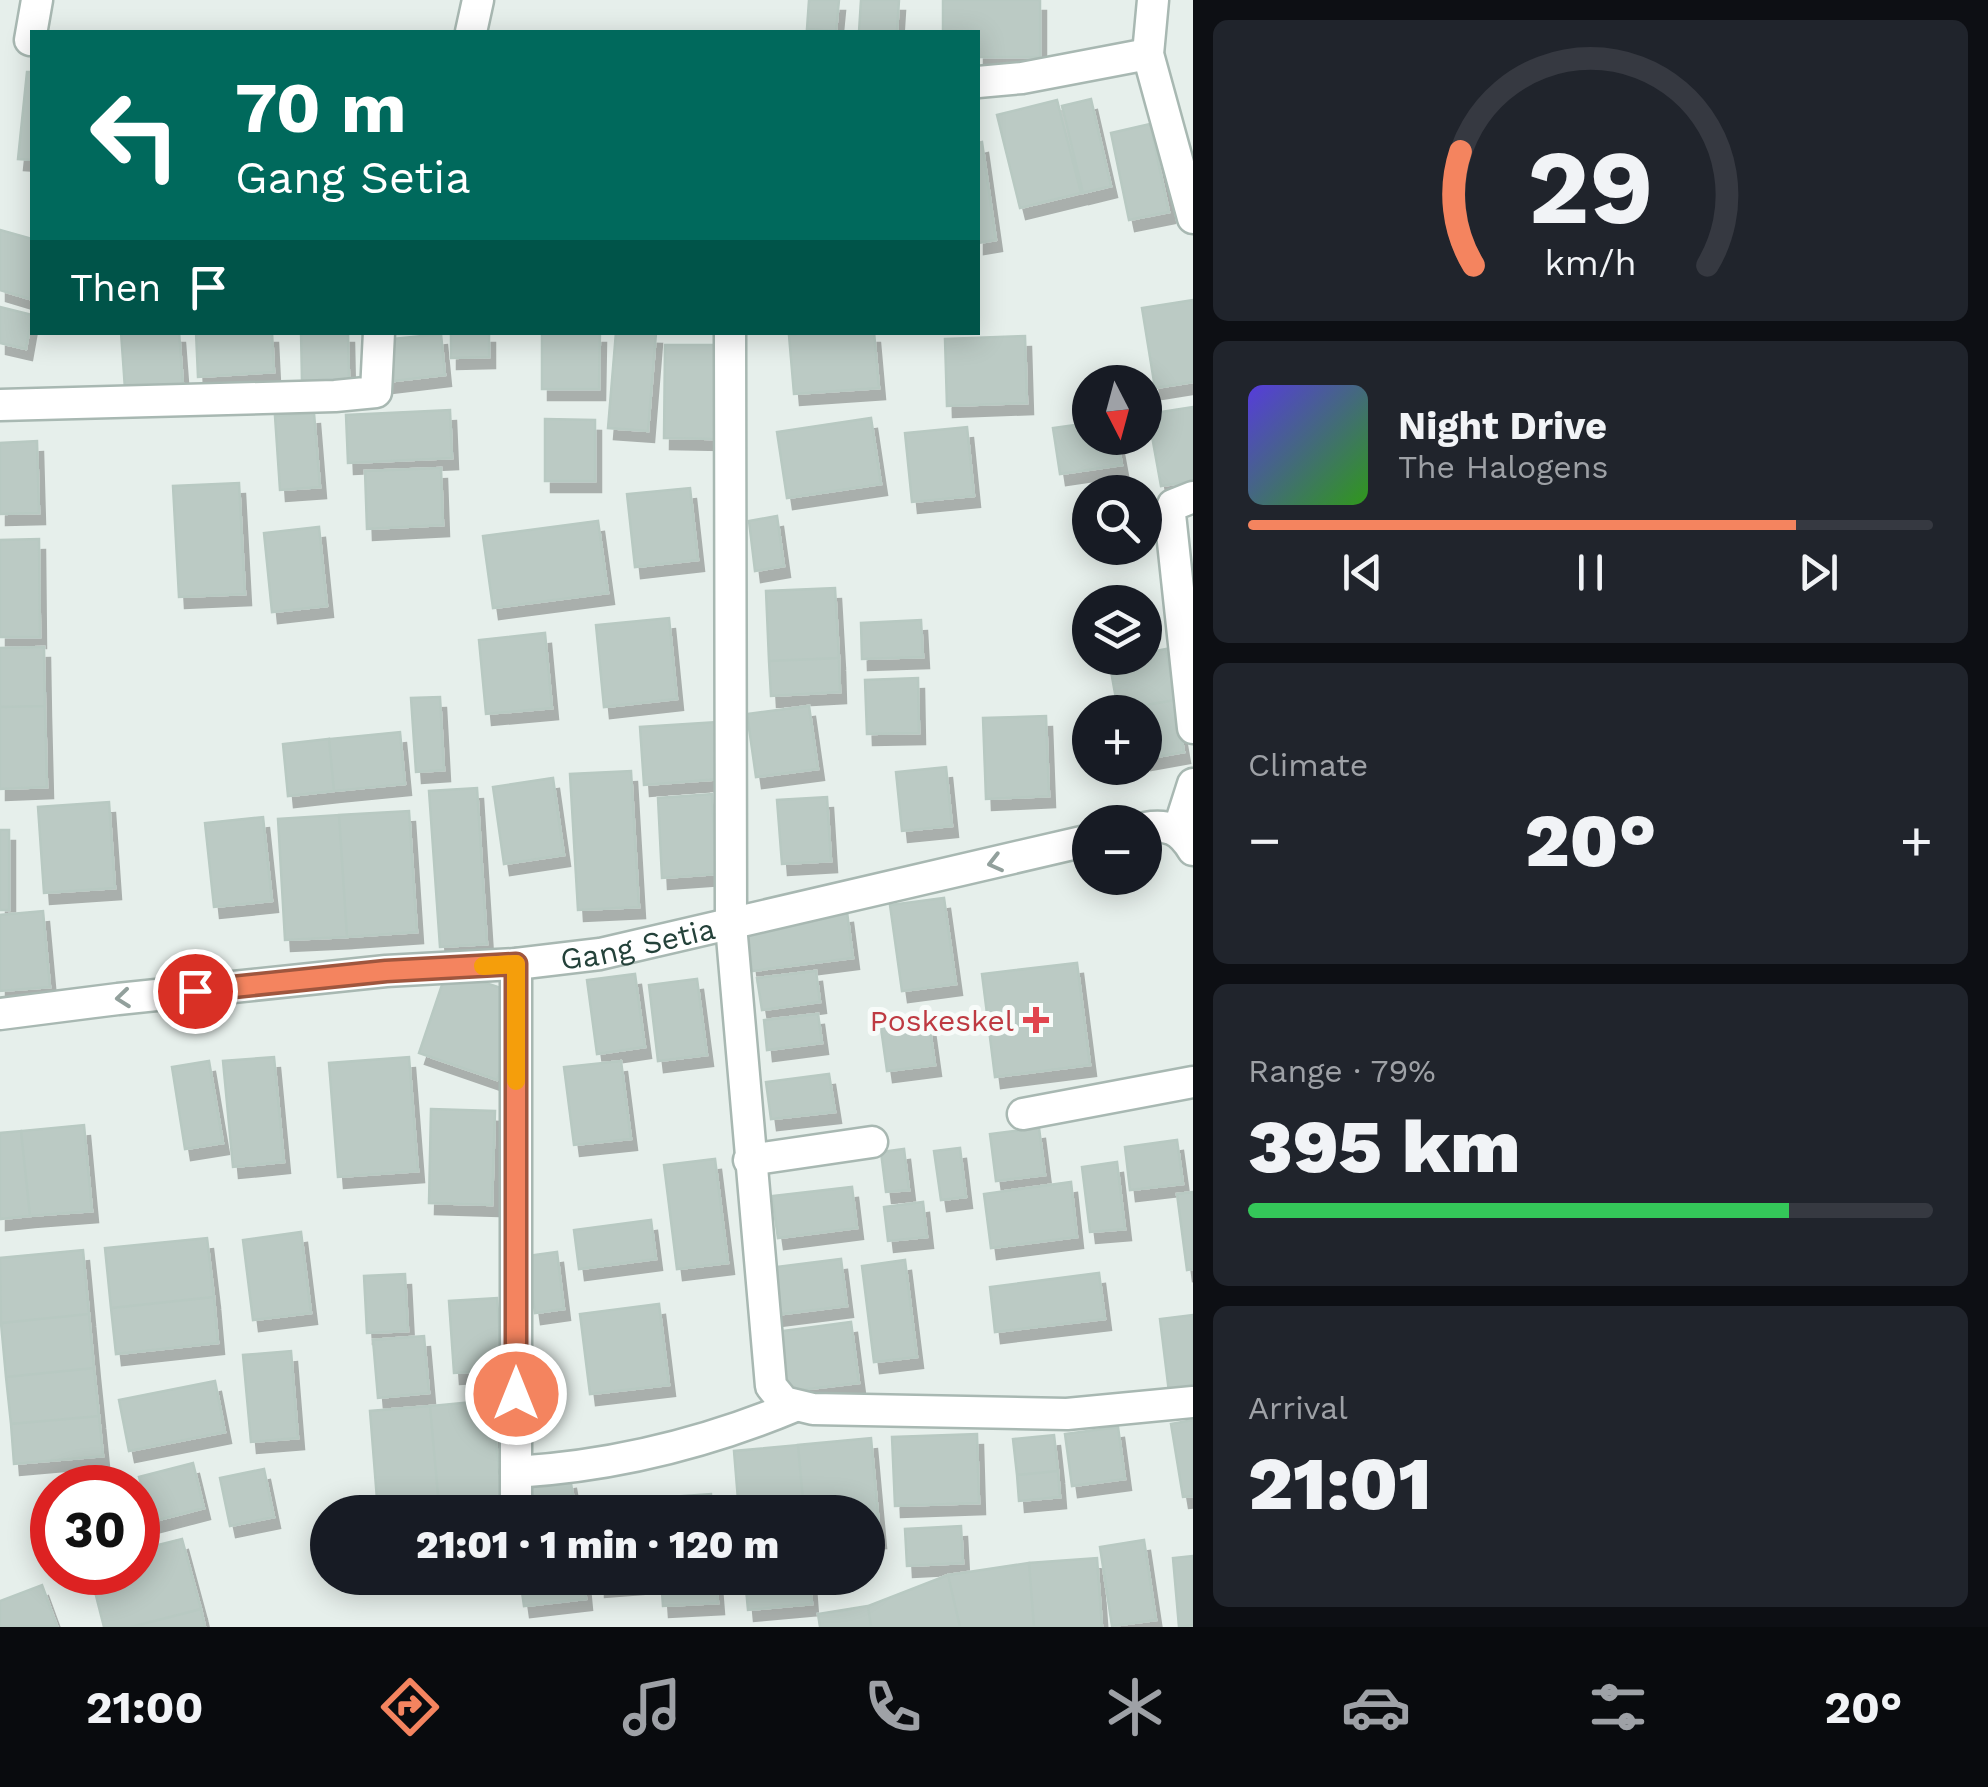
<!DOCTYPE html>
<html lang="en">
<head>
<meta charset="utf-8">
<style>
  :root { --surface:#171b24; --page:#20242c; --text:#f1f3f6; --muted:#9ea1a6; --line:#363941; --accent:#f4845f }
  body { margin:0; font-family:"Work Sans",sans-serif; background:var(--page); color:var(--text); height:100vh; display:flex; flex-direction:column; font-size:38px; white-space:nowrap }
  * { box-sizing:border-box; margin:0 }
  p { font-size:32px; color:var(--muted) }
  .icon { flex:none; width:55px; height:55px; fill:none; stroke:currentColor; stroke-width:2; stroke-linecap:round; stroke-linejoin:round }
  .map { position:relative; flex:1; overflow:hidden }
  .side { display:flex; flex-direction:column; gap:20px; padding:20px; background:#0d0f14; width:795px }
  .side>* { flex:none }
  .top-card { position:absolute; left:30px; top:30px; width:950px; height:305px; border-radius:0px; box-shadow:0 5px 25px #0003; background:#00695c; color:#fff; overflow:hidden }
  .needle { width:65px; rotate:174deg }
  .controls { position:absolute; left:1072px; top:365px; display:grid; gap:20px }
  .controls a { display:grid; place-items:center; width:90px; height:90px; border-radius:50%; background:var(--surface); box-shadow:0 5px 25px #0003; font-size:50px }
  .speed { position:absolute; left:30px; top:1465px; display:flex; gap:20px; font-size:50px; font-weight:700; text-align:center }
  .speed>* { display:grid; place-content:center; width:130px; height:130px; border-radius:50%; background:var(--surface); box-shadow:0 5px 25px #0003; line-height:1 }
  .speed .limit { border:15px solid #d22; background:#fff; color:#111 }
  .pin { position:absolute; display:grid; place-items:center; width:85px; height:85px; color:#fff; margin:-42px; border:5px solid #fff; border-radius:50%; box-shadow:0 2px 10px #0007 }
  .me { position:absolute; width:110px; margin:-55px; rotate:0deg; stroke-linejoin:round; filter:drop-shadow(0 0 8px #0008) }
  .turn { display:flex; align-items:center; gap:35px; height:210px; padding:0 40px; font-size:45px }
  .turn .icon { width:130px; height:130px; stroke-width:2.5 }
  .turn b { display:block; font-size:70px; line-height:85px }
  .then { display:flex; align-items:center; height:95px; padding:0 40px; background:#0003; gap:20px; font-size:38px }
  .big { font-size:75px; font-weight:800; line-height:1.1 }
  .side .widget { flex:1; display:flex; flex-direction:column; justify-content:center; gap:15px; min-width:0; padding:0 35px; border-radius:15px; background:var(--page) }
  .side .dial { align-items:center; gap:0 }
  .dial svg { height:260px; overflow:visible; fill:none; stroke:var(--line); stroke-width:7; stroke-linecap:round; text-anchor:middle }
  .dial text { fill:var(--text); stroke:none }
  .song { display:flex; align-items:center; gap:30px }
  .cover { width:120px; height:120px; border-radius:15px; background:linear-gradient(135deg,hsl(250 70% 55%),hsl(110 70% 35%)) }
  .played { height:10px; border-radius:5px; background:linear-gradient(90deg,var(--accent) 80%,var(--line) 80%) }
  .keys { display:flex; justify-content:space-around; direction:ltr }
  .heat { display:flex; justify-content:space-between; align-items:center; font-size:55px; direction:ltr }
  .charge { height:15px; border-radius:8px; background:linear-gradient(90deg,#34c759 79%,var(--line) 0) }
  .trip { position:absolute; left:310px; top:1495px; width:575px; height:100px; border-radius:50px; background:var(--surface); box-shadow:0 5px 25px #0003; font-weight:800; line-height:100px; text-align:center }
  .dock { display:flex; height:160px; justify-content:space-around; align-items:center; background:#090b0e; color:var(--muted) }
  .dock .icon { width:70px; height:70px }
  .dock .current { color:var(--accent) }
  .dock b { font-size:45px; color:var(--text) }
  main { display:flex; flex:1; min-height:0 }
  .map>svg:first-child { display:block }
</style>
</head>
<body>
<main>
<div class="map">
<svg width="1193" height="1627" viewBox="0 0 1193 1627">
  <defs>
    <filter id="shadow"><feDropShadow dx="6" dy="11" stdDeviation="0" flood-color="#0004"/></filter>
  </defs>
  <rect width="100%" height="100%" fill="#e6efeb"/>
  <path fill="#bbcac4" stroke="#b8c9c2" stroke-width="2.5" filter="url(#shadow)" d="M809 0H839L836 31 807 29Z
    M861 0H899L897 32H859Z
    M943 0H1040V57H978V32H943Z
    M27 72H32V160L18 159Z
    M1091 99 1111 186 1083 193 1062 106Z
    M1057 100 1081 193 1020 208 997 115Z
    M1150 124 1169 212 1129 220 1111 133Z
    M982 142 996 240 978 243V143Z
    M0 230 32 239 30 299 0 290Z
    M1193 300V382L1155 388 1142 308Z
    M0 307 32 315 26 349 0 343Z
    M121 332H179L183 385 125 389Z
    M196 332H272L274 372 198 377Z
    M301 332H348L349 380 302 381Z
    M451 332H489V357L451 358Z
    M542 332H600L599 389H542Z
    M616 332 656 333 648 431 608 428Z
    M815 332H874L879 388 794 394 789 335Z
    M441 334 445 375 385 382 381 340Z
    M1025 336 1027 403 947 406 945 339Z
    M665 345H716L715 439 664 438Z
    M1193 407V481L1161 486 1148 414Z
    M450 410 452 458 348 463 346 415Z
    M314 413 320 487 280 490 275 416Z
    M871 418 881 484 787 498 777 432Z
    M545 419 595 420V481H545Z
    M1090 423V438H1117L1122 465 1060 474 1053 428Z
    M967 427 974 496 912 502 905 433Z
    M37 441 39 513 0 514V443Z
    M441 468 443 525 367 529 365 471Z
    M239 483 245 594 179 597 173 486Z
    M690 488 698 560 635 567 627 494Z
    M777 516 784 566 755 571 749 521Z
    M598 521 608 593 493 608 483 536Z
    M319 527 327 606 272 612 264 533Z
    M39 539 40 637H0V540Z
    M835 588 839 658 769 661 766 591Z
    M669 618 677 699 604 707 596 625Z
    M921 620 923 657 862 659 861 623Z
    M545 633 552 708 486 714 479 640Z
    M44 647 45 706 0 707V648Z
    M1166 649 1175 700 1118 710 1109 660 1145 658V653Z
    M839 658 840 692 771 696 769 661Z
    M918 678 919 733 867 734 865 680Z
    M440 697 444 770 416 772 411 698Z
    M1175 700 1184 752 1145 759V712L1118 710Z
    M45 706 47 787 0 789V707Z
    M809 706 818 769 756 777 747 714Z
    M1046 716 1049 796 986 799 983 718Z
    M717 722 721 779 644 785 640 727Z
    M400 732 405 784 334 791 329 739Z
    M329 739 334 791 288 796 283 744Z
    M946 767 952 826 902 831 896 772Z
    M631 771 639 907 578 910 570 774Z
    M553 778 564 855 504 864 493 787Z
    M477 788 487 944 440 947 429 791Z
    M712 794 716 874 662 878 658 798Z
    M827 797 831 861 782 864 777 800Z
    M109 802 115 888 44 893 38 807Z
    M409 811 417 932 347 937 339 815Z
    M339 815 347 937 285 940 278 819Z
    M263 817 272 901 214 907 205 823Z
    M0 830H9V910H0Z
    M944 898 956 984 902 991 890 905Z
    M43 911 50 987 0 991V915Z
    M847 912 853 958 752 971 747 924Z
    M1077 963 1090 1065 995 1077 982 974Z
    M447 970 513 992 500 1029 514 1034 497 1080 419 1053Z
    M816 971 820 1002 762 1010 757 978Z
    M635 974 645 1047 597 1054 587 980Z
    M697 979 707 1055 658 1061 649 985Z
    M818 1014 822 1043 767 1050 764 1020Z
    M929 1022 935 1065 887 1071 881 1028Z
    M274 1057 284 1162 233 1167 223 1061Z
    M409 1057 418 1171 338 1177 329 1063Z
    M209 1061 223 1143 185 1149 172 1067Z
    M621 1061 631 1139 574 1145 564 1067Z
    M829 1074 835 1112 771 1119 766 1082Z
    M431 1109 495 1111 492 1205 429 1203Z
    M84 1125 92 1211 30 1216 21 1131Z
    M1039 1128 1045 1175 996 1181 990 1134Z
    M21 1131 30 1216 0 1219V1133Z
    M1177 1140 1183 1184 1130 1190 1125 1147Z
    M960 1148 966 1197 941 1200 934 1151Z
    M904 1149 909 1190 886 1192 881 1152Z
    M715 1159 728 1263 677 1269 664 1165Z
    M1117 1162 1125 1229 1090 1232 1082 1167Z
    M1071 1182 1077 1237 991 1248 984 1194Z
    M852 1187 857 1228 778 1238 772 1196Z
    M1193 1192V1269L1187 1270 1177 1194Z
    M923 1202 927 1237 888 1241 884 1207Z
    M651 1220 656 1259 579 1269 574 1230Z
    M301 1232 311 1313 253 1320 243 1240Z
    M207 1238 214 1297 111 1308 105 1248Z
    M83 1250 89 1314 1 1323 0 1258Z
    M557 1252 564 1309 535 1313 527 1256Z
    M841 1259 847 1306 774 1315 768 1268Z
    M905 1260 917 1357 874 1362 862 1266Z
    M1099 1273 1105 1319 995 1332 990 1287Z
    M405 1274 408 1331 367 1333 364 1276Z
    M214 1297 218 1343 116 1354 111 1308Z
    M497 1298 502 1370 454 1373 449 1301Z
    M659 1304 669 1385 590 1394 580 1314Z
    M89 1314 94 1368 6 1377 1 1323Z
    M1193 1315V1389L1169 1392 1160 1319Z
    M851 1322 859 1383 783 1392 775 1332Z
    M424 1336 429 1393 378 1398 373 1340Z
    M291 1351 298 1438 251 1442 243 1355Z
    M94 1368 99 1416 11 1424 6 1377Z
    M215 1381 225 1432 129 1451 119 1400Z
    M492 1400 502 1501 439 1507 430 1406Z
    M430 1406 439 1507 378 1512 370 1411Z
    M99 1416 103 1456 14 1464 11 1424Z
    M1193 1420V1496L1183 1497 1171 1424Z
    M1118 1427 1125 1479 1072 1486 1065 1434Z
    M977 1434 979 1503 895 1506 892 1437Z
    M1054 1435 1058 1471 1017 1475 1013 1439Z
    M871 1438 880 1537 868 1538V1512H804L798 1445Z
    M798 1445 804 1512H739L734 1451Z
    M193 1463 204 1508 151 1522 139 1477Z
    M264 1469 274 1517 230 1526 220 1478Z
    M1058 1471 1060 1497 1019 1501 1017 1475Z
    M570 1478 576 1512H528L524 1485Z
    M711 1494 712 1512H657L656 1498Z
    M640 1499 642 1512H594L593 1503Z
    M961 1526 963 1563 907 1566 905 1529Z
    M182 1539 201 1609 131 1627H104L90 1572H138V1550Z
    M1144 1540 1156 1620 1112 1626 1100 1547Z
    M1193 1556V1625L1179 1627 1173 1558Z
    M1097 1558 1102 1627H1034L1029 1563Z
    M1029 1563 1034 1627H960L948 1575Z
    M948 1575 960 1627H871L868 1606Z
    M520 1578H584L586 1599 524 1606Z
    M599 1578H647L648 1582 599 1586Z
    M661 1578H716L718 1603 663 1606Z
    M745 1578H810L812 1604 748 1610Z
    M42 1585 57 1626 0 1627V1601Z
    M868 1606 871 1627H820L818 1614Z
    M201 1609 205 1627H131Z"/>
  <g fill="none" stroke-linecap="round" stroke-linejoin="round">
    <g stroke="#a8b8b2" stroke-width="35">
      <g id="minor">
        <path d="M1153 0 1148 54 1193 218"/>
        <path d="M471 32 478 0"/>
        <path d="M30 40 37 0"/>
        <path d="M978 82 1022 78 1148 54"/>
        <path d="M730 332 731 925 771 1386 784 1402 813 1409 1067 1414 1193 1402"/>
        <path d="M0 405 335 396 376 392 379 332"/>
        <path d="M1193 497 1173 505 1170 514 1193 728"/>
        <path d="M1145 828C1168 824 1180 829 1193 850"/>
        <path d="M1178 831 1193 784"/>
        <path id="s1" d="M0 1014 118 999 386 971 516 964 600 954 1090 840"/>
        <path d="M1023 1114 1193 1082"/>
        <path d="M749 1160 872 1142"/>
        <path d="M516 1472C614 1466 704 1444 795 1406"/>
        <path d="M516 1512V964"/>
      </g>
    </g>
    <use href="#minor" stroke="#fff" stroke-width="30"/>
  </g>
  <defs><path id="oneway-chevron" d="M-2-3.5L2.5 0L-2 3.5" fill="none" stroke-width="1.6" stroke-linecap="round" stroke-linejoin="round" transform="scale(2.5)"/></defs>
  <g stroke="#92a09c">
    <use href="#oneway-chevron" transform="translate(995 863) rotate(166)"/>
    <use href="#oneway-chevron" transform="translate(123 998) rotate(174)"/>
  </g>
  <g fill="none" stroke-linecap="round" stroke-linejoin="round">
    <g stroke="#9f563e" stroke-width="25">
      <path id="route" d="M195 991 386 971 516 964V1394"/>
    </g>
    <use href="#route" stroke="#f4845f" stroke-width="18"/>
    <path stroke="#f59e0b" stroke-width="18" d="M483 966 516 964V1081"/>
  </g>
  <path fill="#e0444e" stroke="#f7fbf9" stroke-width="4" d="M1031 1005h10v10h10v10h-10v10h-10v-10h-10v-10h10z"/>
  <g text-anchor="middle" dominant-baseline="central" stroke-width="10" stroke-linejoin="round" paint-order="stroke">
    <g font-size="30" fill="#24423a" stroke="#f7fbf9">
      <text stroke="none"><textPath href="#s1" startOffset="642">Gang Setia</textPath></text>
    </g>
    <g font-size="30" fill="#be3a42" stroke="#f7fbf9" text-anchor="end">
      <text x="1014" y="1020">Poskeskel</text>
    </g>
  </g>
</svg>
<div class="controls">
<a><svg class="needle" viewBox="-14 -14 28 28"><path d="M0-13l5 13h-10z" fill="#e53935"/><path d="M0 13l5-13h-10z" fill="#9ea1a6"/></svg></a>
<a><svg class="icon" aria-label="search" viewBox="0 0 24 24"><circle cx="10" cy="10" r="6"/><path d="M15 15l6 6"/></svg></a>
<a><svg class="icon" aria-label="layers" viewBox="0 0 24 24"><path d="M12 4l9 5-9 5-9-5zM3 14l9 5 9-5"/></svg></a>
<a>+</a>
<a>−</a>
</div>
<div class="speed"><div class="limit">30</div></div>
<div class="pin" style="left:195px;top:991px;background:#d93025"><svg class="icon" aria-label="arrive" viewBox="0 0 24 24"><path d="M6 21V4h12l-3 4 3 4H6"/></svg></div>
<svg class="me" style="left:516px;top:1394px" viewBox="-20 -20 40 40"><circle r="17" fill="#f4845f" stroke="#fff" stroke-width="3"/><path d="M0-11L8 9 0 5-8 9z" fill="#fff"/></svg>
<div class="trip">21:01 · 1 min · 120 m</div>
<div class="top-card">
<div class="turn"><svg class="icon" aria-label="left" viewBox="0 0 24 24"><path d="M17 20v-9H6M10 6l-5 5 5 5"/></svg><div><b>70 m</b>Gang Setia</div></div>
<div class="then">Then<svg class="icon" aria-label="arrive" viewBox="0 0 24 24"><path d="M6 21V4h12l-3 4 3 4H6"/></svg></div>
</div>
</div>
<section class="side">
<div class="widget dial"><svg viewBox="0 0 100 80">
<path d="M14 69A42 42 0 1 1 86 69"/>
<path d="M14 69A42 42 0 0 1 10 34" stroke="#f4845f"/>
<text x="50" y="56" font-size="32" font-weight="700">29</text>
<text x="50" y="72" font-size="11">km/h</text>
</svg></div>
<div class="widget">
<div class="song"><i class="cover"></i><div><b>Night Drive</b><p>The Halogens</p></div></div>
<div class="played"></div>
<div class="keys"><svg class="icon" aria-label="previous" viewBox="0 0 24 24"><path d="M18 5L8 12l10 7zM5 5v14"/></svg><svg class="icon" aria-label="pause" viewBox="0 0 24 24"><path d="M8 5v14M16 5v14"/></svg><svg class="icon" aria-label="next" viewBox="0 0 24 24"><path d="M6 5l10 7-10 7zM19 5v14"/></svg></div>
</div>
<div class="widget"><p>Climate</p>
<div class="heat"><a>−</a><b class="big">20°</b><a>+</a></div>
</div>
<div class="widget"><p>Range · 79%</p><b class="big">395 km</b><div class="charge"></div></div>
<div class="widget"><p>Arrival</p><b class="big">21:01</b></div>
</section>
</main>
<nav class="dock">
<b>21:00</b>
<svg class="icon current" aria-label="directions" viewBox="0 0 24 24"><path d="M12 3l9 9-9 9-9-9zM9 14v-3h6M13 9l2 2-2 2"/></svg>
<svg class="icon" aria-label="music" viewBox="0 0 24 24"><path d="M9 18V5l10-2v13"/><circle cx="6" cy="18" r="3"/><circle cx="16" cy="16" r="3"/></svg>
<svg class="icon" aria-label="phone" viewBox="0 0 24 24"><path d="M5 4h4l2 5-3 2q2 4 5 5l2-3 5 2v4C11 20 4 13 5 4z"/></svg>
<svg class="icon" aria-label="climate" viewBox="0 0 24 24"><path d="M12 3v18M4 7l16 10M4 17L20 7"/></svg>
<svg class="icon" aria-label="car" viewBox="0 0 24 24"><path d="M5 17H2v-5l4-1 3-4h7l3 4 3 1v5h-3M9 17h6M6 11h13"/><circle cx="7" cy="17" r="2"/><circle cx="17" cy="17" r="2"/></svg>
<svg class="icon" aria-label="filters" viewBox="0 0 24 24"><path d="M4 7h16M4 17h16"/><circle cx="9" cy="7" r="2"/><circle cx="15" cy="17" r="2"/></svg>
<b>20°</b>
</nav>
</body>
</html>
